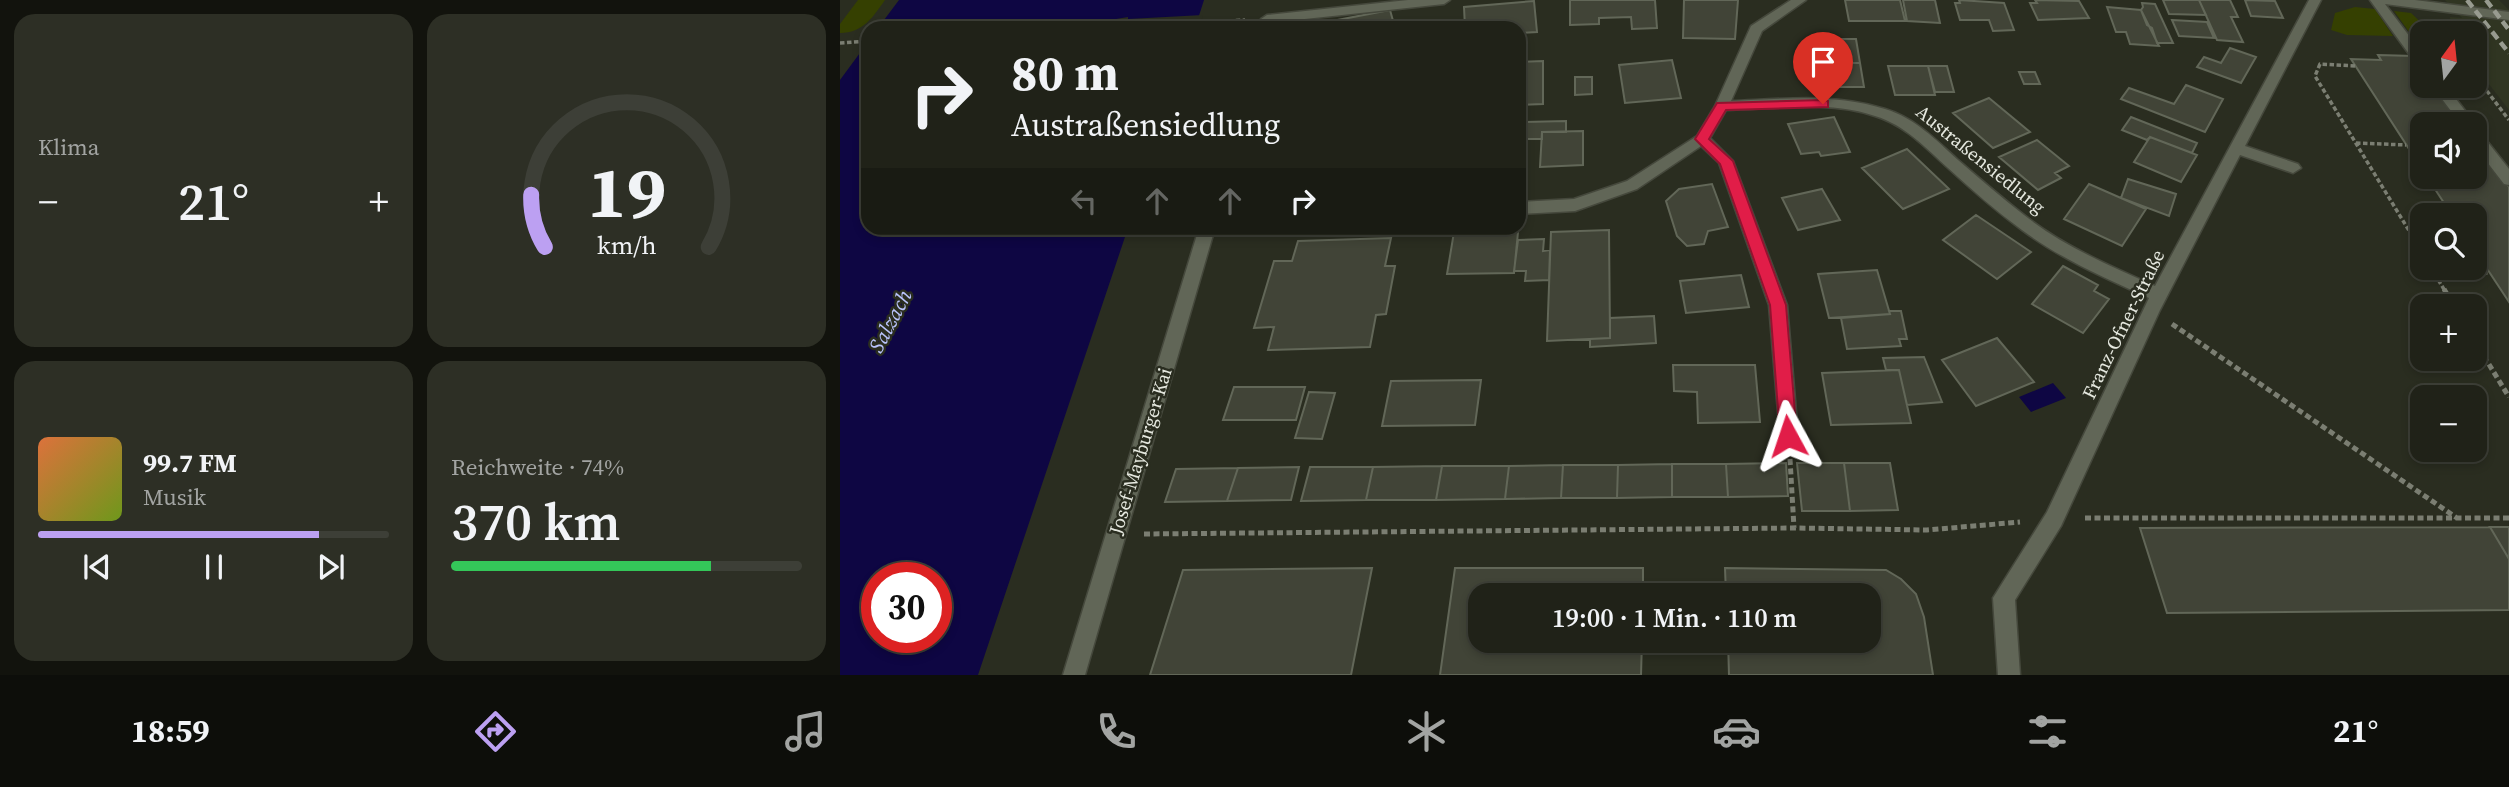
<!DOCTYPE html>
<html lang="de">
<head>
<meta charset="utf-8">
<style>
  :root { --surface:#202218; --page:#2d2f25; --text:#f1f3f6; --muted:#a2a4a2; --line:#3d3f37; --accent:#bca0f2 }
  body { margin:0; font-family:"Source Serif 4",serif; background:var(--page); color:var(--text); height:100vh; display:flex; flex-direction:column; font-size:26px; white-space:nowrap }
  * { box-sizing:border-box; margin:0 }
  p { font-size:23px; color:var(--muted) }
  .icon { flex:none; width:38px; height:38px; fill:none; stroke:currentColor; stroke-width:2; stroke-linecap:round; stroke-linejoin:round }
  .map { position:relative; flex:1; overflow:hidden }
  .side { display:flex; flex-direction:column; gap:14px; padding:14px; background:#12130d; width:840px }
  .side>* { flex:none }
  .guide { position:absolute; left:21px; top:21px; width:665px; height:214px; border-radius:21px; box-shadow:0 4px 10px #0003,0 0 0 2px var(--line); background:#202218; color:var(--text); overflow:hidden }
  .needle { width:46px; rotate:15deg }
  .buttons { position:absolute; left:1570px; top:21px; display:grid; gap:14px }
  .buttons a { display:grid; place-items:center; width:77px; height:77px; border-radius:14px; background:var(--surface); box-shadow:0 4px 10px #0003,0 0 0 2px var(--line); font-size:35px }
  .speed { position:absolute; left:21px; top:562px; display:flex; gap:14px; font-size:35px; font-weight:700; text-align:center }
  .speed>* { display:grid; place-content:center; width:91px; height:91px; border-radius:50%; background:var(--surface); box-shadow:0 4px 10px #0003,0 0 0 2px var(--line); line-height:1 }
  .speed .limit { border:10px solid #d22; background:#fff; color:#111 }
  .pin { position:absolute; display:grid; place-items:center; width:60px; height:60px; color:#fff; margin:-72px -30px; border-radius:50% 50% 50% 0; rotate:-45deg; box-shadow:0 0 7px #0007 }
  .pin .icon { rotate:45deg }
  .me { position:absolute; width:77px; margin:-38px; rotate:355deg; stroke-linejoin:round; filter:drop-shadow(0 0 5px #0008) }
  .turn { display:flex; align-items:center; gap:24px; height:147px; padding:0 35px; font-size:32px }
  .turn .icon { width:91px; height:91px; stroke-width:2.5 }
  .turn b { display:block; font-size:49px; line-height:60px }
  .lanes { display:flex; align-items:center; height:66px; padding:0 35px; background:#0003; justify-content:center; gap:35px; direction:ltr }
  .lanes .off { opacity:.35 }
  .big { font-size:52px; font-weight:600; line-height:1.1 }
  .side .widget { flex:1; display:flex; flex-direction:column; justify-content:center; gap:10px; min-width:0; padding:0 24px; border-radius:21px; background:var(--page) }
  .side .dial { align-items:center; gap:0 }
  .dial svg { height:182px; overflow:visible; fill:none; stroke:var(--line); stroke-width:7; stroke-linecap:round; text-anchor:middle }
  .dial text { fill:var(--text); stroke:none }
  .song { display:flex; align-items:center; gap:21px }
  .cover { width:84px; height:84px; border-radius:10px; background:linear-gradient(135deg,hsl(20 70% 55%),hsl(80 70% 35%)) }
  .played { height:7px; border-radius:4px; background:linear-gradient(90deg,var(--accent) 80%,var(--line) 80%) }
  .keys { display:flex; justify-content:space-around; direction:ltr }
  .heat { display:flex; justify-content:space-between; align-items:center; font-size:38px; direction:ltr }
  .charge { height:10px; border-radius:5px; background:linear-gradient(90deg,#34c759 74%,var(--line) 0) }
  .side .tiles { flex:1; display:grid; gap:14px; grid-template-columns:repeat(2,1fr) }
  .trip { position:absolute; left:628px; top:583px; width:413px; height:70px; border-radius:21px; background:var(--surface); box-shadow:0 4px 10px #0003,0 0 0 2px var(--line); font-weight:600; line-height:70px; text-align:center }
  .menu { display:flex; height:112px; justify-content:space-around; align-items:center; background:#0d0e0a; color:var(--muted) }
  .menu .icon { width:49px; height:49px }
  .menu .current { color:var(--accent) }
  .menu b { font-size:32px; color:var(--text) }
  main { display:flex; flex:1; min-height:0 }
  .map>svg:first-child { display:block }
</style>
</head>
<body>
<main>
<section class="side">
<div class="tiles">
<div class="widget"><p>Klima</p>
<div class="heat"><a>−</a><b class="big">21°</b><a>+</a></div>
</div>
<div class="widget dial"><svg viewBox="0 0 100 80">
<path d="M14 69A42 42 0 1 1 86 69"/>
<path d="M14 69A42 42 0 0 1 8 46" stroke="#bca0f2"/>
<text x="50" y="56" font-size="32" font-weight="700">19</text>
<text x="50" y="72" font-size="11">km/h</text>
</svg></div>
<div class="widget">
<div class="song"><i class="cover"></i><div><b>99.7 FM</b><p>Musik</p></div></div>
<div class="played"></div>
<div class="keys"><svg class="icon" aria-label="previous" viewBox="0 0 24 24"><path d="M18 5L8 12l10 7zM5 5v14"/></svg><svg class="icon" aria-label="pause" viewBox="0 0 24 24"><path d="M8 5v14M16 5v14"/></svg><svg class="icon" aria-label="next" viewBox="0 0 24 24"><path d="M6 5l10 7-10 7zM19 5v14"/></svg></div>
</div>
<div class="widget"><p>Reichweite · 74%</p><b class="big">370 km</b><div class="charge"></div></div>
</div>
</section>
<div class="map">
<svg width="1669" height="675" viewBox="0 0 1669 675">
  <rect width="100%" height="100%" fill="#2a2d20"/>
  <path fill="#303522" d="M1605 0H1659L1669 10V110L1635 66 1634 33H1612L1610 17 1622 18Z"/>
  <path fill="#354001" d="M18 0H45C33 17 23 33 0 33V24Z
    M1515 7 1535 9 1553 36 1507 35 1491 30 1495 13Z
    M1554 11 1571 13 1592 33H1582V40L1572 36Z"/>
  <path fill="#0e0643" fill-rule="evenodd" d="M59 0H364L355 28H38Z
    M28 42V228H288L138 675H0V80ZM37 578H96V637H37Z
    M1213 383 1226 398 1191 412 1179 397Z"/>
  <path fill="#2a2d20" d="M363 15 359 28H119L264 21 288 17V19Z"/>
  <path fill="#414437" stroke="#626758" stroke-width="2" d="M730 0H815L817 28 792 29 791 17 759 18V24L730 25Z
    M844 0H898L895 39 843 38Z
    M1005 0H1060L1065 21H1009Z
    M1063 0H1095L1100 23 1067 21Z
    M1119 0 1164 3 1174 30 1153 31 1149 20H1120L1115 3H1120Z
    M1195 0 1239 1 1249 18 1198 20 1190 3H1197Z
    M1323 0H1359L1366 15 1329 14Z
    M1359 0H1390L1398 17H1391L1403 42 1377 40Z
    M1405 0 1435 1 1443 18 1411 16Z
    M694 1 697 32 679 33V28H625L624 7Z
    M1302 3 1315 4 1333 43H1317L1312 28 1307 25 1301 10 1303 7Z
    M1267 7 1301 10 1319 46 1290 44 1286 32H1276Z
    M550 10 555 28 479 26 482 23Z
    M1332 20 1367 22 1374 38 1339 36Z
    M975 39H1016L1020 63H978Z
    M1390 48 1416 57 1401 83 1357 67 1364 57 1381 63Z
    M1538 55 1574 56 1582 67V86H1596L1623 124H1582V169L1511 59 1541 60Z
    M832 60 841 98 785 103 779 65Z
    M703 61V104L679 105V62Z
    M978 63H1020L1024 87H981Z
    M1048 66H1088L1095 95H1055Z
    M1088 66H1107L1114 92H1095Z
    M1179 72H1195L1200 84H1184Z
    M735 77H752V94L735 95Z
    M1346 85 1383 99 1365 132 1281 99 1289 88 1334 104Z
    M1149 98 1190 132 1153 148 1113 113Z
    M994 117 1010 152 981 156 979 152 961 154 948 124Z
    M1291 117 1357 143 1352 153 1310 137 1307 140 1282 130Z
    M726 121V132H702V139H679L681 122Z
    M743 131V165L700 167 702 132Z
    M1310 137 1357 155 1341 182 1294 162Z
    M1197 140 1229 166 1215 173 1221 178 1198 190 1159 157Z
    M1634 140 1669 187V302L1634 249V215H1612L1587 177H1634Z
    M1067 149 1109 189 1063 209 1022 168Z
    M1288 179 1336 194 1329 216 1281 198Z
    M872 184 888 227 868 231 864 244 847 246 837 236 826 201 839 189Z
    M1249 184 1306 209 1282 246 1224 219Z
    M982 189 1000 220 958 230 942 198Z
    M1136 215 1191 252 1157 279 1103 240Z
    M769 230 770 338 707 341 711 232Z
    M614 232H678L674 273 607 274Z
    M551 238 545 266H555L546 314 536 315 530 347 428 350 434 327 414 328 434 261H452L458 241Z
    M704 239 703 251 710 250 709 280 685 281 686 271H674L678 240Z
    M1223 266 1258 285 1254 291 1269 299 1243 333 1192 304Z
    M1037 270 1050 314 989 318 978 274Z
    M901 275 909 307 846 313 840 281Z
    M1049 311H1061L1067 339H1059L1061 346 1007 349 1001 318 1050 314Z
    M814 316 816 343 750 347V339L770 338V318Z
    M1157 338 1194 382 1136 406 1102 360Z
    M1084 357 1102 402 1067 405 1059 370H1046L1043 358Z
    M833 365H915L920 422 858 423 857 392 834 391Z
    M1059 370 1071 423 991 425 982 373Z
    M641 380 635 425 542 426 551 381Z
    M394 387H465L456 420H383Z
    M469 392 495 393 482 439 455 438Z
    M946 463 948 496 888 497 886 464Z
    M957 463H1004L1010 511H962Z
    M1004 463H1050L1058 510 1010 511Z
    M832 464H886L888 497H832Z
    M832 464V497L777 498 778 465Z
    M723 465H778L777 498H721Z
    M723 465 721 498 665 499 669 466Z
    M602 466 596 500H526L533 467Z
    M602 466H669L665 499 596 500Z
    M459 467 451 500 387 501 398 468Z
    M470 467H533L526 500 461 501Z
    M398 468 387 501 325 502 336 469Z
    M1650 527H1669V559Z
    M1650 527 1669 559V610L1327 613 1300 528Z
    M532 568 511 675H310L343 570Z
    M615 568H803V595H640V640H802L801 675H600Z
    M885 568 1046 570 1061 579 1076 594 1084 617 1093 675H889L888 640H1029V595H886Z"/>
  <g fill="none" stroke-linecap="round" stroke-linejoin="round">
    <g stroke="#45483c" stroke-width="3">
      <path id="minor" d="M568 0H610L604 4 427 23 421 19 427 15Z
        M951 0H966L922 31 891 101C943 99 995 93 1045 109 1075 118 1096 140 1118 160 1140 179 1162 198 1184 215 1223 246 1270 266 1315 286L1469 0H1481L1405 146 1458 164 1461 168 1453 173 1400 155 1320 310 1221 526 1175 600 1180 675H1158L1153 598 1207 512 1309 298C1265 278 1221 259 1182 230 1156 211 1132 190 1108 168 1086 148 1065 125 1035 116 988 100 935 109 886 110L870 138 893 161 947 305 958 436 956 442 949 444 942 442 940 436 929 305 879 163 861 146 797 189 735 211 679 214V202L734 199 787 181 857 136 875 106 911 26Z
        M1530 0H1575L1669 12V20L1545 4 1582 53V66L1577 65Z
        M1592 86H1606L1633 121 1635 124 1634 125 1621 124Z
        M1634 129 1639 131 1669 169V185L1664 184 1634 145Z
        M359 228H375L245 675H223Z"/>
    </g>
    <path stroke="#7b7e72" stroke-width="3.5" stroke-dasharray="4.5 2.5" stroke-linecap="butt" d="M263 28 405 20
      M0 43 28 41
      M1515 66 1480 64 1475 76 1582 252
      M1634 74 1669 120
      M1516 143 1566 145
      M1591 268 1605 291
      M1594 272 1650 273"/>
    <path stroke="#7b7e72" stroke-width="5" stroke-dasharray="6 3.5" stroke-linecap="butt" d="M1604 289 1614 306
      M1332 324 1617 518
      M1634 340 1669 397
      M950 459 954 528
      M1245 518H1669
      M304 534 954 528 1087 530 1180 522"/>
    <use href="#minor" fill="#616657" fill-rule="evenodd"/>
    <path stroke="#989b90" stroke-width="4.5" stroke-dasharray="9 4.5" stroke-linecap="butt" d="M1627 0 1669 53
      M1646 0 1669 30"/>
  </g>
  <path fill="#e11d48" stroke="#92132f" stroke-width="2" d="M983 100 988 101V107L886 110 869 139 893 161 946 305 957 436 955 441 948 444 942 441 940 436 930 305 880 164 855 139 877 103Z"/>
  <g text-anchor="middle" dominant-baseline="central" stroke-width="5" stroke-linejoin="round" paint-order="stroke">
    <g font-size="19" fill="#e5e8df" stroke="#2a2d20">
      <text transform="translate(1141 159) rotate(39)">Austraßensiedlung</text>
      <text transform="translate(1283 324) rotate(-64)">Franz-Ofner-Straße</text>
      <text transform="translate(300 451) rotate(-73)">Josef-Mayburger-Kai</text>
    </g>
    <g font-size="21" font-style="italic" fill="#b9c3fc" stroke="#2a2d20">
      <text transform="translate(50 321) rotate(-62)">Salzach</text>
    </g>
  </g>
</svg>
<div class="buttons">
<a><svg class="needle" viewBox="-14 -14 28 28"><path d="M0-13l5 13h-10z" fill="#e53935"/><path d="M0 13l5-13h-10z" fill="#a2a4a2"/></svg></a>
<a><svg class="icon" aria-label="sound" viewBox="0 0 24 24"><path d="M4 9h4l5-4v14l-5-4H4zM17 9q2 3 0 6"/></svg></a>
<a><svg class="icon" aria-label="search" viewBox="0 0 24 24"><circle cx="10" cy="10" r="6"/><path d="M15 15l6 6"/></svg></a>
<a>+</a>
<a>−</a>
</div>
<div class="speed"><div class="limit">30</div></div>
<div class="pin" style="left:983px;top:104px;background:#d93025"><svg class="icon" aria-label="arrive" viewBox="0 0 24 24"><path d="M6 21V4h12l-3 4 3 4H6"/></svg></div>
<svg class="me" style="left:948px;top:436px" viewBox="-20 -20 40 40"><path d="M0-17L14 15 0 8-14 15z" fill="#e11d48" stroke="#fff" stroke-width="4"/></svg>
<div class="trip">19:00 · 1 Min. · 110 m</div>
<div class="guide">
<div class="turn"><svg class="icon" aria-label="right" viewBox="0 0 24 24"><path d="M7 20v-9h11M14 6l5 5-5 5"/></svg><div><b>80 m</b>Austraßensiedlung</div></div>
<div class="lanes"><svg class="icon off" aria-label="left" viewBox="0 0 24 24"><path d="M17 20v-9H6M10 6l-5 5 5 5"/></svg><svg class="icon off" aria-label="ahead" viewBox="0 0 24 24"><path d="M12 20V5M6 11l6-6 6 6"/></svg><svg class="icon off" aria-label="ahead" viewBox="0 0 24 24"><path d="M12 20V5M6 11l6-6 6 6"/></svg><svg class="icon" aria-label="right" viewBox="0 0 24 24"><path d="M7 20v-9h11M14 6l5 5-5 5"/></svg></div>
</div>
</div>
</main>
<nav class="menu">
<b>18:59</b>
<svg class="icon current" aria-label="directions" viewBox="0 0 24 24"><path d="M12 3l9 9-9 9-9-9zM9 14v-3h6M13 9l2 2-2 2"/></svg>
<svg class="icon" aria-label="music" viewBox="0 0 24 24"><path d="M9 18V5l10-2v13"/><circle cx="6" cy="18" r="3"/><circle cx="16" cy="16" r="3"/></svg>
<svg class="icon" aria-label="phone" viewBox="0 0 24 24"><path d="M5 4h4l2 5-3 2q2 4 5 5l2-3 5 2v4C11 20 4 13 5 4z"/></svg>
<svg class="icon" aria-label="climate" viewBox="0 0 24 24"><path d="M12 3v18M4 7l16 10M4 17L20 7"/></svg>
<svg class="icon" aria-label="car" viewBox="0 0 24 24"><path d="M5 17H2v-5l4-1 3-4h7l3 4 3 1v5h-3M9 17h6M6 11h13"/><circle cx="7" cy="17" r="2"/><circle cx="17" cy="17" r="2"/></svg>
<svg class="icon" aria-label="filters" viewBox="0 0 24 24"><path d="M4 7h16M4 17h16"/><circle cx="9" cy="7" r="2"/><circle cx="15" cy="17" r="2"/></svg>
<b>21°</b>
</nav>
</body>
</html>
